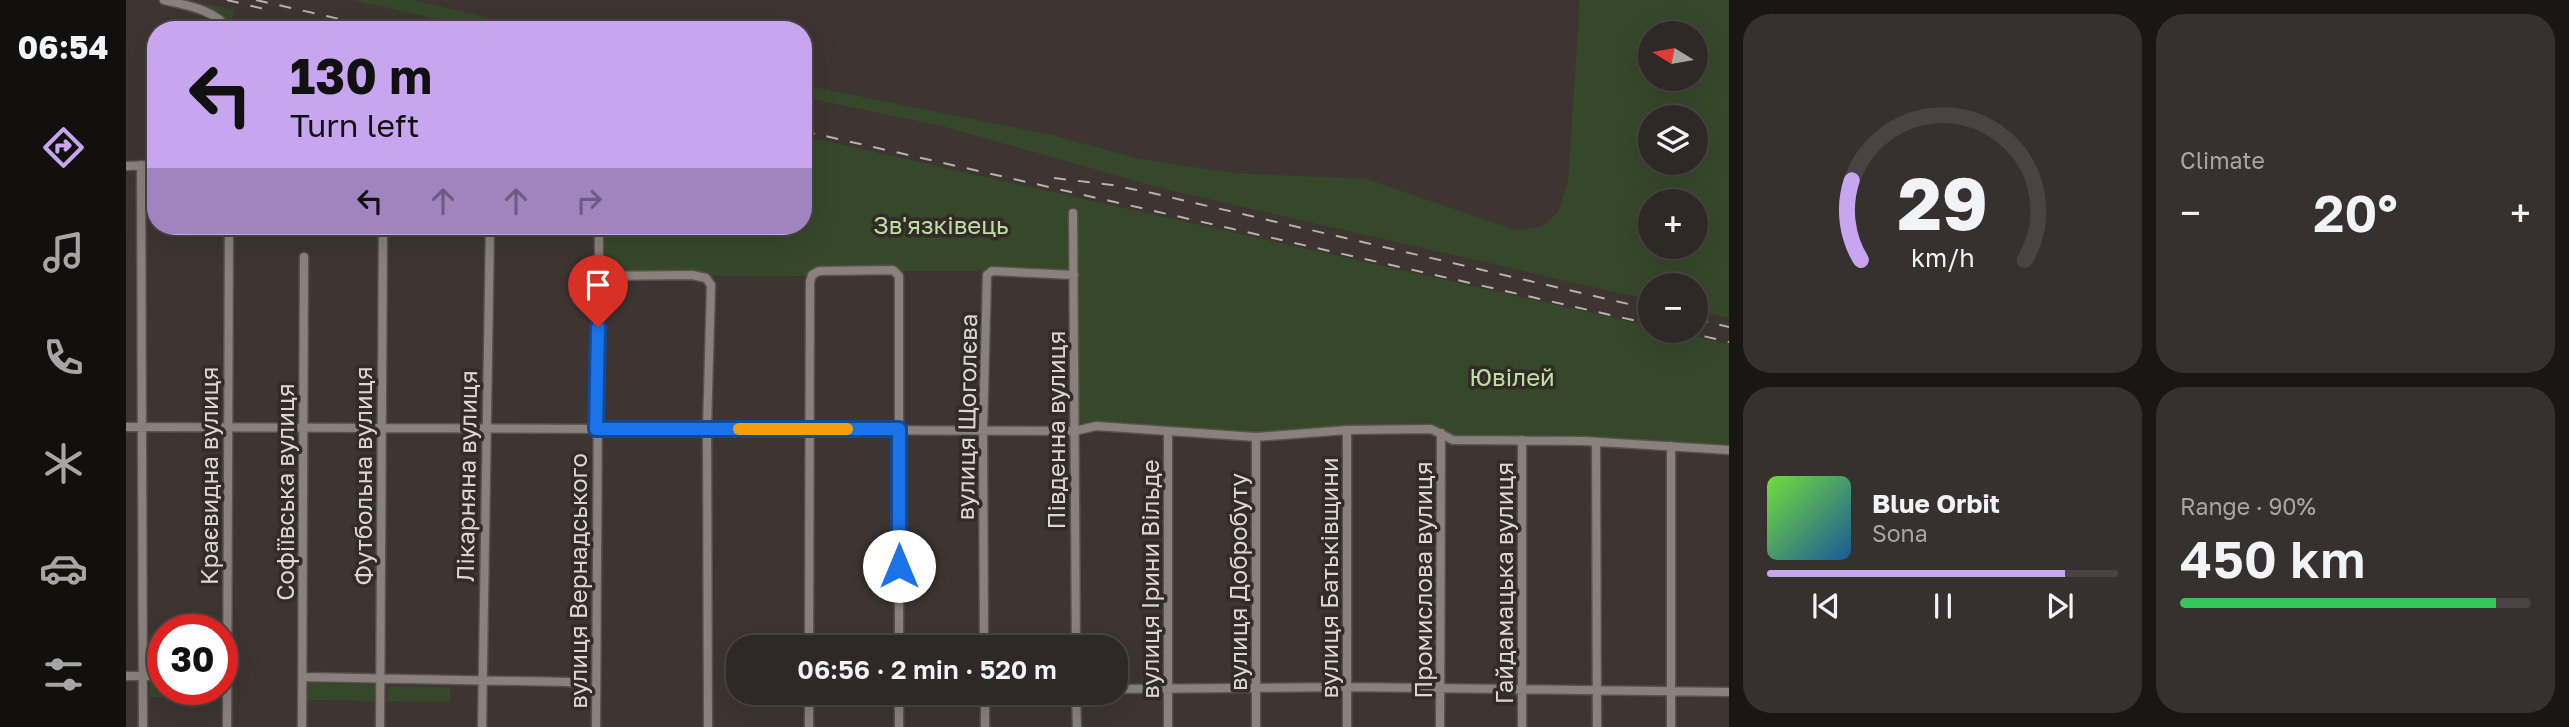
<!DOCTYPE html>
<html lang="en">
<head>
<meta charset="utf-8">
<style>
  :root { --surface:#2e2826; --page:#36302e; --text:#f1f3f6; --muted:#a7a6a7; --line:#494443; --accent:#c8a6ef }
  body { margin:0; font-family:"Golos Text",sans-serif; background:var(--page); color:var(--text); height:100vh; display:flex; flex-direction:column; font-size:26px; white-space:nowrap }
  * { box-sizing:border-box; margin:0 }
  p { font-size:23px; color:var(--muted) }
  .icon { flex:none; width:38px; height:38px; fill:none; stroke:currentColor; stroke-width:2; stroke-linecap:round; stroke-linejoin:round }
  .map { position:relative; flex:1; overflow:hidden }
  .drawer { display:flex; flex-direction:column; gap:14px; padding:14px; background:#191615; width:840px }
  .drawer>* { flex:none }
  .top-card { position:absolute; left:21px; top:21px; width:665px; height:214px; border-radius:28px; box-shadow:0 7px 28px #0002,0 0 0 2px var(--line); background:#c8a6ef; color:#111; overflow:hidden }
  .needle { width:46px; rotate:281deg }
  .fabs { position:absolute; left:1512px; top:21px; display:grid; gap:14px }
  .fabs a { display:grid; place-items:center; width:70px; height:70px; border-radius:50%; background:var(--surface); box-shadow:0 7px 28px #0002,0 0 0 2px var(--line); font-size:35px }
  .speed { position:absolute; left:21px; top:614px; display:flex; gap:14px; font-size:35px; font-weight:700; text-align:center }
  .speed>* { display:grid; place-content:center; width:91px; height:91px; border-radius:50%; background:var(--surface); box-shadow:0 7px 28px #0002,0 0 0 2px var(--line); line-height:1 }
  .speed .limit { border:10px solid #d22; background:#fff; color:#111 }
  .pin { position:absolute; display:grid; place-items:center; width:60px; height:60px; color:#fff; margin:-72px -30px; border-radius:50% 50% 50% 0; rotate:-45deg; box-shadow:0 0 7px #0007 }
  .pin .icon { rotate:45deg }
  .me { position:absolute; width:77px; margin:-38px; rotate:0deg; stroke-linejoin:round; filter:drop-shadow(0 0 5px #0008) }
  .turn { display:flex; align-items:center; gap:24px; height:147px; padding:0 28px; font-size:32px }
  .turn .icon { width:91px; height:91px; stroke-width:2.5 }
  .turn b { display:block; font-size:49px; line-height:60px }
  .lanes { display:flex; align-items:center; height:66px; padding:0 28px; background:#0003; justify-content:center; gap:35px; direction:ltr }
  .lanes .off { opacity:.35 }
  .big { font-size:52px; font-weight:600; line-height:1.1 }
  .drawer .card { flex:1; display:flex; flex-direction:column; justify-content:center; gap:10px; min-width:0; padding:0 24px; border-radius:28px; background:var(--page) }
  .drawer .dial { align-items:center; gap:0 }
  .dial svg { height:182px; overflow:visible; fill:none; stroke:var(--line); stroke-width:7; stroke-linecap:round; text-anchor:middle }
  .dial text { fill:var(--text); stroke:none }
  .song { display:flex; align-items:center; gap:21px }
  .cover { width:84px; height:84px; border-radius:10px; background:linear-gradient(135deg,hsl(100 70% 55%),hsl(210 70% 35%)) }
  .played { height:7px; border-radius:4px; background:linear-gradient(90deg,var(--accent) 85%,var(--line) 85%) }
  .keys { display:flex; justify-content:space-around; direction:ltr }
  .heat { display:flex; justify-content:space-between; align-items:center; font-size:38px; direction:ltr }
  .charge { height:10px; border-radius:5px; background:linear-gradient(90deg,#34c759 90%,var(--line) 0) }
  .drawer .tiles { flex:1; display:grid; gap:14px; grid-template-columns:repeat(2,1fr) }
  .trip { position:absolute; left:600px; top:635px; width:402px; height:70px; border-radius:28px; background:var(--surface); box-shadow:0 7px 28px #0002,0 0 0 2px var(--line); font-weight:600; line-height:70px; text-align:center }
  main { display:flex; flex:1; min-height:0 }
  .tabs { display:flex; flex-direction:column; width:126px; justify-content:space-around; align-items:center; background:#12100f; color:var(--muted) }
  .tabs .icon { width:49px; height:49px }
  .tabs .on { color:var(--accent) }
  .tabs b { font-size:32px; color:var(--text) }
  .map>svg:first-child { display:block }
</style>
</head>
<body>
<main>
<nav class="tabs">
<b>06:54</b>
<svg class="icon on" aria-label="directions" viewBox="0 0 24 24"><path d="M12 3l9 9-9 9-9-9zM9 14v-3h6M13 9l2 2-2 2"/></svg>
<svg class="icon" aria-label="music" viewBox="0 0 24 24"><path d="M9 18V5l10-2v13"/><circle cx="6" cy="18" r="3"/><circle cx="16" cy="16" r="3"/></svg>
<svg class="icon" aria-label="phone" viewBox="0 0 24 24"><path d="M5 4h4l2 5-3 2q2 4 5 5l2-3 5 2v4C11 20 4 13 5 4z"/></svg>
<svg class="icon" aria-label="climate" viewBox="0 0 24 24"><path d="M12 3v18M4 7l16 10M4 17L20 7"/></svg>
<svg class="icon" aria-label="car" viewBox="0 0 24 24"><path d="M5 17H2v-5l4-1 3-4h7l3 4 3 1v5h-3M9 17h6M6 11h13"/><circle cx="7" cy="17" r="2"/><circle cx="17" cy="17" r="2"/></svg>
<svg class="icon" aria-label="filters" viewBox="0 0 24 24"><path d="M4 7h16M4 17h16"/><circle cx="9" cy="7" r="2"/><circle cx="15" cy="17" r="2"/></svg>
</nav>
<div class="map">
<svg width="1603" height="727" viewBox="0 0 1603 727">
  <rect width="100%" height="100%" fill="#3e3532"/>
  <path fill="#36482a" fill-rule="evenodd" d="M38 0H61L108 10 104 29 90 15Z
    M227 0H287L413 30H358Z
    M1454 0H1603V318L1570 311V285H1524V300L1039 189 816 126 677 97V85L926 135 1009 158 1106 173 1240 179 1389 230 1415 227 1432 212 1442 182ZM1524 33H1570V79H1524ZM1524 117H1570V163H1524ZM1524 201H1570V247H1524Z
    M677 136 1524 326V331H1544L1603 344V449L1326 440 1320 436 1318 428 1221 426 1131 432 952 423V320L947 275 864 271H693L682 276 475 275V226H677Z
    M24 682H37V690H87V697H24Z
    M182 683 249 685V701L181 700Z
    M262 686 324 687V702L261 701Z"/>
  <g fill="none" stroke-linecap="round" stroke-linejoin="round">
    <g stroke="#58514e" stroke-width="11">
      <path id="minor" d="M38 0C63 6 87 9 104 30
        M15 165 17 727
        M0 166 30 165
        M947 213 950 648
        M473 276 566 275 580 278 585 285 581 429 582 727
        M0 427 949 431 970 426 1130 437 1221 430 1305 429 1327 440 1458 441 1603 450
        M1221 430V727
        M1042 431V727
        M1130 437V727
        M1396 440V727
        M1470 443 1471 727
        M1545 446V727
        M683 648 684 282 686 275 693 271 767 270 773 276V648
        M858 648 857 430 861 275 866 271 948 275
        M0 676H37
        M178 677 442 682 454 684 470 694
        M990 689 1221 687 1603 692
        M859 693V727
        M950 693 951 727
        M101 727 103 226
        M176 727 178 257
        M254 727 257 226
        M356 727 364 226
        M470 727 473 226
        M683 727V693
        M773 727V693
        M1314 727 1315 433"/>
    </g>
    <use href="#minor" stroke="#8a807c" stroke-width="8"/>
    <path stroke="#b7b1ae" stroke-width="2" stroke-dasharray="12 12" stroke-linecap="butt" d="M101 0 138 9
      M130 0 262 30
      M677 131 1524 324
      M928 178 986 185 1026 193 1524 309
      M1570 319 1603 327
      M1555 331 1603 342"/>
  </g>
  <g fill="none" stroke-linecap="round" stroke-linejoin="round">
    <g stroke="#114b97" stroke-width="18">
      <path id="route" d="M472 327 470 429H773V566"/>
    </g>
    <use href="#route" stroke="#1a73e8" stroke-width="12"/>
    <path stroke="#f59e0b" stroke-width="12" d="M613 429H721"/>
  </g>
  <g text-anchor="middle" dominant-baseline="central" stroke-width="7" stroke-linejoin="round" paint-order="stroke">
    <g font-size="24" fill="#bbe1a2" stroke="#342b28">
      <text x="815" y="224">Зв'язківець</text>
      <text x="1386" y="376">Ювілей</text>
    </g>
    <g font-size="24" fill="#dbd6d3" stroke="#342b28">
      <text transform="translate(840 417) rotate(-89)">вулиця Щоголєва</text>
      <text transform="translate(929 430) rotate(-90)">Південна вулиця</text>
      <text transform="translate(82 476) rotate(-90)">Краєвидна вулиця</text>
      <text transform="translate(236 476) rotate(-90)">Футбольна вулиця</text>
      <text transform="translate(340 476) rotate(-89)">Лікарняна вулиця</text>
      <text transform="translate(158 492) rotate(-90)">Софіївська вулиця</text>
      <text transform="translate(1202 578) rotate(-90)">вулиця Батьківщини</text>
      <text transform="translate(1023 579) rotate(-90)">вулиця Ірини Вільде</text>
      <text transform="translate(1296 580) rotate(-90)">Промислова вулиця</text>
      <text transform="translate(451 581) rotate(-90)">вулиця Вернадського</text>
      <text transform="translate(1111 582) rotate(-90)">вулиця Добробуту</text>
      <text transform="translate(1377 583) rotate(-90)">Гайдамацька вулиця</text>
    </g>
  </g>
</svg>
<div class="fabs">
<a><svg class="needle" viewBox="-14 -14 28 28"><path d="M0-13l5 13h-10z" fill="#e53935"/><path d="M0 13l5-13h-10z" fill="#a7a6a7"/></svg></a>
<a><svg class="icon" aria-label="layers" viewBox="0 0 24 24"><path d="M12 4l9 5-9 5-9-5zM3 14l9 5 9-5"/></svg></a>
<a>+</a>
<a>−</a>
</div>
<div class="speed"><div class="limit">30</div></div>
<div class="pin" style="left:472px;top:327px;background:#d93025"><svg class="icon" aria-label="arrive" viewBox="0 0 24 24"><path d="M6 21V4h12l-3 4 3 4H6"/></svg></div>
<svg class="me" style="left:773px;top:566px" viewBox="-20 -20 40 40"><circle r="19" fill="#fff"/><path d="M0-13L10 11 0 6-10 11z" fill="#1a73e8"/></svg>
<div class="trip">06:56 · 2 min · 520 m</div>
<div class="top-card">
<div class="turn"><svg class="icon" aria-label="left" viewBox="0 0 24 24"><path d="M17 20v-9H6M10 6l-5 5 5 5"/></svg><div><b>130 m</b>Turn left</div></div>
<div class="lanes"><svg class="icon" aria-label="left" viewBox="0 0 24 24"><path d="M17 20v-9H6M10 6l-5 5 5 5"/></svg><svg class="icon off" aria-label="ahead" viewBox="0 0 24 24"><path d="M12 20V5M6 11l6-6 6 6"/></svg><svg class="icon off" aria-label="ahead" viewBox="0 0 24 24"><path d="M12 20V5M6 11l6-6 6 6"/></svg><svg class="icon off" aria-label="right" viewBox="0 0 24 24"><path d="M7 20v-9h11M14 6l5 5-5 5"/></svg></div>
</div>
</div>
<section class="drawer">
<div class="tiles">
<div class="card dial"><svg viewBox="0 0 100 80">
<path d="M14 69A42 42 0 1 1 86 69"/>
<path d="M14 69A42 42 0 0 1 10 34" stroke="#c8a6ef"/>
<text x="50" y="56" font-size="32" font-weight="700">29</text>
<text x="50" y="72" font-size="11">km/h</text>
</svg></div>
<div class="card"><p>Climate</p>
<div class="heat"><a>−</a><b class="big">20°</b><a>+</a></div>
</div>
<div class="card">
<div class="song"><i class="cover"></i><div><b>Blue Orbit</b><p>Sona</p></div></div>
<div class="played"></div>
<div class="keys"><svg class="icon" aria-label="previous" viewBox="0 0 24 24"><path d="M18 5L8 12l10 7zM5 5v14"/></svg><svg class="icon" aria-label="pause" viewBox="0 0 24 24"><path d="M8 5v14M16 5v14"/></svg><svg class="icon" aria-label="next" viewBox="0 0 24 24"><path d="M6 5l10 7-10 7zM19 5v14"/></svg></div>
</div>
<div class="card"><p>Range · 90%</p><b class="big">450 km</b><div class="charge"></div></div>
</div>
</section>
</main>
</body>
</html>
